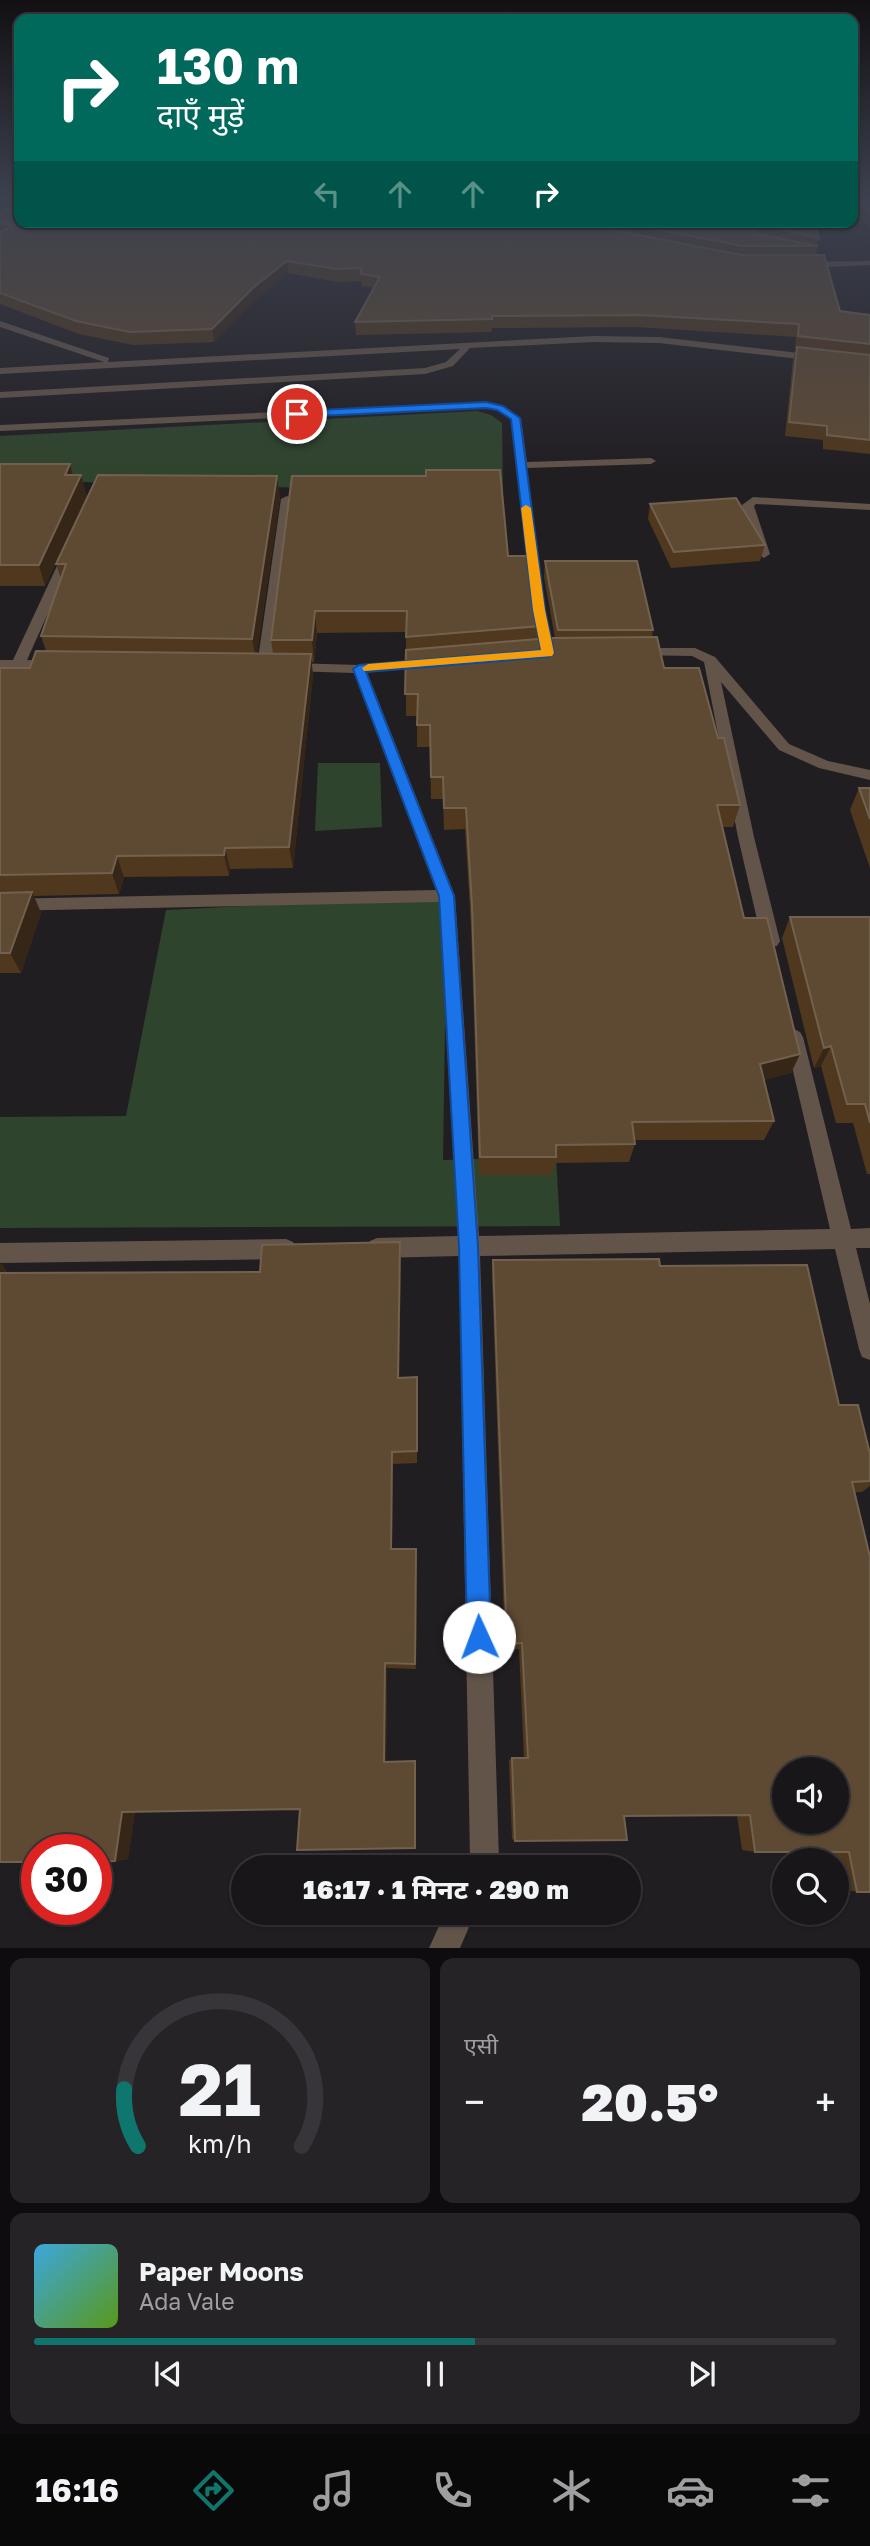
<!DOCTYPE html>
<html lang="hi">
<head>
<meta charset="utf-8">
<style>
  :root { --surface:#19161a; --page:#262327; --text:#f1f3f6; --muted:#9f9fa2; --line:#373539; --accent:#0f766e }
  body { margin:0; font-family:"Golos Text","Noto Sans Devanagari",sans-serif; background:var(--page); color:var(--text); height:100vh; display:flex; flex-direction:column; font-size:26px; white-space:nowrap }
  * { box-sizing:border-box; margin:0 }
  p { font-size:23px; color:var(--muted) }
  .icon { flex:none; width:38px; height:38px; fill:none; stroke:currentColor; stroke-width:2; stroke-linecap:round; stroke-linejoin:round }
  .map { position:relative; height:1948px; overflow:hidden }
  .side { display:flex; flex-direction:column; gap:10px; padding:10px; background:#0e0c0e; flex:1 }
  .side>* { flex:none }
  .guide { position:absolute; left:14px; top:14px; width:844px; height:214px; border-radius:14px; box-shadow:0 2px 5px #0004,0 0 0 2px var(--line); background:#00695c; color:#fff; overflow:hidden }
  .tools { position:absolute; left:772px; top:1757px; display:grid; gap:14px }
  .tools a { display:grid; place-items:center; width:77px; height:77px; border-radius:50%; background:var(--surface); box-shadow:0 2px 5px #0004,0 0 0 2px var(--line); font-size:35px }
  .speed { position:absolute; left:21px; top:1834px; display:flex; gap:14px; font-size:35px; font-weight:700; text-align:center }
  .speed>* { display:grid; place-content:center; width:91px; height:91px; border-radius:50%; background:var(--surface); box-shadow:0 2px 5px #0004,0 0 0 2px var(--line); line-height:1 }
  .speed .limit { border:10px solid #d22; background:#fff; color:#111 }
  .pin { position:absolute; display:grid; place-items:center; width:60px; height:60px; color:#fff; margin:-30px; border:4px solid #fff; border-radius:50%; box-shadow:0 2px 7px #0007 }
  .me { position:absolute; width:77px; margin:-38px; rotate:358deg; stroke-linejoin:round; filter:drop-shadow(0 0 5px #0008) }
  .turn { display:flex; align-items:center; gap:24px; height:147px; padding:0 28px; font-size:32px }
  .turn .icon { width:91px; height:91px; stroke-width:2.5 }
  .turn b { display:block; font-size:49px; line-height:60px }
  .lanes { display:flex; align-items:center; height:66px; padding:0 28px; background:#0003; justify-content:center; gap:35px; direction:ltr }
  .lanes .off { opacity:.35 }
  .big { font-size:52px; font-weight:800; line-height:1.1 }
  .side .card { flex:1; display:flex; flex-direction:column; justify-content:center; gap:10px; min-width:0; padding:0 24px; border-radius:14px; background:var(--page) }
  .side .dial { align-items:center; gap:0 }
  .dial svg { height:182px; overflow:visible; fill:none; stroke:var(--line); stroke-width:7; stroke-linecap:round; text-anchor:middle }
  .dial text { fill:var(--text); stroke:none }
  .song { display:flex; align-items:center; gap:21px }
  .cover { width:84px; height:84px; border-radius:10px; background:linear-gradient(135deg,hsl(200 70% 55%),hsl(90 70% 35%)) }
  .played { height:7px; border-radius:4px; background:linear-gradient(90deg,var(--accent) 55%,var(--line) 55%) }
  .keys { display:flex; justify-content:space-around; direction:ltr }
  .heat { display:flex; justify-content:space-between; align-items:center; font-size:38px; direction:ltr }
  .side .tiles { flex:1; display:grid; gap:10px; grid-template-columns:1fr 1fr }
  .card:last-child { grid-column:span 2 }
  .trip { position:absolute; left:231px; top:1855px; width:410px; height:70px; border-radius:35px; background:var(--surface); box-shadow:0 2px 5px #0004,0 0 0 2px var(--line); font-weight:800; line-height:70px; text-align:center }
  .tabs { display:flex; height:112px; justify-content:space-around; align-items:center; background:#0a090a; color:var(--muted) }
  .tabs .icon { width:49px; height:49px }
  .tabs .current { color:var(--accent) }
  .tabs b { font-size:32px; color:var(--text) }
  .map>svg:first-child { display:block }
</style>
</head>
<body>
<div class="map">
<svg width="870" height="1948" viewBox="0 0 870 1948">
  <rect width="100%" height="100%" fill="#211e22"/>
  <path fill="#2f442d" d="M477 411 491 415 502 423 503 493 0 480V436Z
    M318 763H380L382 827 315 831Z
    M447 896 443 1160 556 1157 560 1226 0 1228V1117L126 1116 166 910Z"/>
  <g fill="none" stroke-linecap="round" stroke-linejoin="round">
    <path fill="#63544a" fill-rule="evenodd" d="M870 261V265L805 268 801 265 805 262Z
      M0 321 109 358 108 362 594 336 659 337 817 355 822 358 817 361 659 343 594 342 470 348 453 366 425 374 0 398V392L425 368 446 362 460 349 0 374V368L104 362 0 327Z
      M486 402 504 406 521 418 527 462 651 458 656 461 651 464 527 468 545 610 554 650 561 654 559 657H548L541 653 533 610 511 419 497 410 486 408 0 431V425Z
      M287 496 293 499 271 666 264 670 257 666 281 499Z
      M753 497 870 504V510L756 504 754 506 770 554 764 558 758 554 742 505Z
      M69 549 75 553 27 660 52 661 59 665 52 669 0 668V660H13L63 553Z
      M637 648H695L715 657 789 744 828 761 870 770V780L819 768 779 750 721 682 754 837 780 941 777 946H765L762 941 738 837 704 662 692 656 632 655 630 652Z
      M427 659 434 663 432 666 367 672 455 896 479 1236 830 1229 785 1037 788 1032 794 1029 800 1032 803 1037 851 1229 870 1228V1248H856L870 1304V1360L862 1357 859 1349 835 1249 480 1256 499 1860 496 1867H466L470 1857 459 1256 377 1258 370 1255 366 1248 370 1241 377 1238 458 1236 439 902 0 911V899L436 890 354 673 290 671 283 667 290 663 359 665Z
      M286 1239 293 1242 297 1249 293 1256 286 1259 0 1263V1243Z
      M445 1913H475L460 1948H429Z"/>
  </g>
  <path fill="#4f381e" d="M852 201H870V227L852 211Z
    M0 212 19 222H814L819 238 816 255 840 311 870 315V454L823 449V440L785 436 793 360 796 349H795L796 337 637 327 492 328 491 332 356 335 355 322 374 288 362 286 361 281 337 282 288 273 256 299 214 342 133 345 79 334 0 304Z
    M0 464 73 475 87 496 45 586H0Z
    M292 476 508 556 540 626 539 639 555 638 544 577 545 561 653 630 652 637 664 668 718 738 740 805 733 827H722L744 918 800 1054 791 1073 764 1080 774 1121 764 1140H634L635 1144 629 1162 555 1163 552 1175H479L471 927 465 829 444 830 443 799H431L430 747H417V716H406V632L317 633 314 662H311L313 675 293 868 230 869 229 876 124 877 119 894 34 896 41 913 21 973H0V668H30L46 651 41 636 61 579 56 564 280 497 257 653H273L271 640Z
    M650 504 765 545 760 561 671 568 648 519Z
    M859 788H870V868L850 810Z
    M790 917H870V1174H867L853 1123H836L821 1066 814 1068 782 938Z
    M401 1259 399 1378 417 1377V1463L393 1464 392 1549 417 1558 416 1669 387 1668 386 1762 415 1761 416 1763 415 1848 300 1809 135 1812 128 1859 115 1861 0 1262 6 1270V1273L260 1272Z
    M493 1260 660 1266 839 1405 870 1454V1486L862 1492H855L857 1892 840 1888 836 1872V1860H834L833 1852H755L742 1850 737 1815 624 1816 515 1841 512 1839 509 1760 512 1758H524L519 1649 505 1650 492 1276Z"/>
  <path fill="#362617" d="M287 261 288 273 256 299 214 342 212 329 254 287Z
    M70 464 75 484 65 475Z
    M81 475 87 496 45 586 39 565Z
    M277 476 280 497 256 660 252 639Z
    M315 611 317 633 314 662 312 640Z
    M311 654 313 675 293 868 289 847Z
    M225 848 230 869 229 876 224 855Z
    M117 856 124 877 119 894 112 873Z
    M32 892 41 913 21 973 10 953Z
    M831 1046 821 1066 814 1068 824 1048Z
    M800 1054 791 1073 752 1083 760 1064Z
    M400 1242 401 1259 399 1392 398 1378Z
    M0 1262 6 1270 1 1289 0 1287Z
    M392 1452 393 1464 392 1558 391 1549Z
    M416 1549 417 1558 416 1669 415 1664Z
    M385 1663 387 1668 386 1764 384 1762Z
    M122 1812H135L128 1859 115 1861Z"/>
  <path fill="#5e4a33" stroke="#72614e" stroke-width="2" fill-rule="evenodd" d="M856 201H870V212Z
    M19 205V222H570L742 255H824L840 311 870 315V344L798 336 799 324 639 315 492 316V319L355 322 380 277 361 274V268L336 269 287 261 254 287 212 329 130 332 76 321 0 293V232L13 226 0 222V212Z
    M616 222H739L757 234 818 246H743Z
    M760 222H814L819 238 764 225Z
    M797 347 870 355V440L827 435V426L789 422Z
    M0 464H70L65 475H81L39 565H0Z
    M426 470H500L508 556H528L540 626 406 637 407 611H315L312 640H271L292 476H426Z
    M98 475 277 476 252 639 41 636 66 564H56Z
    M736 498 765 545 674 552 650 504Z
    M545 561H637L653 630H558Z
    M657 637 664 668H699L718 738H724L740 805H717L744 918H767L800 1054 760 1064 774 1121 632 1122 635 1144 556 1145V1157H480L472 906 466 808H444L443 777H431L430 725H417L418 694H405L406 650 550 638Z
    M36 651 311 654 289 847 225 848 224 855 117 856 112 873 0 875V668H30Z
    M859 788H870V819Z
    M32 892 10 953H0V893Z
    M790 917H870V1123L865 1104H847L831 1046 824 1048Z
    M400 1242 398 1378 417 1377V1451L392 1452 391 1549H416L415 1664 385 1663 384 1762 415 1761V1848L297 1850 300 1809 122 1812 115 1861 96 1862V1850H37V1862H0V1273L260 1272 262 1245Z
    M659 1259 660 1266 807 1265 839 1405H858L870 1454V1481L852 1482 870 1557V1892H857L849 1852H755L750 1815 624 1816 627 1840 515 1841 512 1758H528L522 1643 507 1644 493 1260ZM784 1769H836V1822H784Z"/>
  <linearGradient id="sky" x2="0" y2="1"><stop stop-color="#121013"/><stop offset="0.42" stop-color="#3d414f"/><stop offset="1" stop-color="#3d414f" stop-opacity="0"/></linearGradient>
  <rect width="870" height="473" fill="url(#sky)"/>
  <path fill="#1a73e8" stroke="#114b97" stroke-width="2" d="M486 402 503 406 520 418 545 610 554 653 548 657 366 672 454 896 478 1247 491 1637 487 1646 479 1649 471 1646 467 1637 459 1247 439 896 353 669 359 665 541 650 533 610 511 419 497 410 486 408 297 417 292 414 297 411Z"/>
  <path fill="#f59e0b" d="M526 505 531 508 545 610 554 653 552 656 364 671 362 668 368 664 541 650 533 610 521 508Z"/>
</svg>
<div class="tools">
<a><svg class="icon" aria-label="sound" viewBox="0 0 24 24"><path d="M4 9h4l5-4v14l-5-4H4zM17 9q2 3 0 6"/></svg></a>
<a><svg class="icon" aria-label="search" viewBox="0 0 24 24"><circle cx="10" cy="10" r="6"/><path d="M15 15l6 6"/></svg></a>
</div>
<div class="speed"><div class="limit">30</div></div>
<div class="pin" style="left:297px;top:414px;background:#d93025"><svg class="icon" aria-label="arrive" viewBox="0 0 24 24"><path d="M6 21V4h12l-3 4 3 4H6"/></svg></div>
<svg class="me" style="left:479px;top:1637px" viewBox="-20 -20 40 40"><circle r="19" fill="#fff"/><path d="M0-13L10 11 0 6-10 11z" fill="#1a73e8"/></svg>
<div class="trip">16:17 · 1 मिनट · 290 m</div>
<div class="guide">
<div class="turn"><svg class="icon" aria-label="right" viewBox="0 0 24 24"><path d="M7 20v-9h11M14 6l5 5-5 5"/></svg><div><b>130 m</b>दाएँ मुड़ें</div></div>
<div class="lanes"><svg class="icon off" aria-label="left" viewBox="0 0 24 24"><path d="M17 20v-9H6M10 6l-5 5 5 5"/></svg><svg class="icon off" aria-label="ahead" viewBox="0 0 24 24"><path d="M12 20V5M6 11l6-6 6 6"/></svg><svg class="icon off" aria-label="ahead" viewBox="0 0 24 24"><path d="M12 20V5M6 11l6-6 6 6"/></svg><svg class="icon" aria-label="right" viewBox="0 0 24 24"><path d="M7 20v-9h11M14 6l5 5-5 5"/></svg></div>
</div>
</div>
<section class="side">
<div class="tiles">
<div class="card dial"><svg viewBox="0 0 100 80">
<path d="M14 69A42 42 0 1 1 86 69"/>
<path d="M14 69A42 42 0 0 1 8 44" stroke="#0f766e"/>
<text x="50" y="56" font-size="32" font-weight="700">21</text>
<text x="50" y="72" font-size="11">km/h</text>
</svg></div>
<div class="card"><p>एसी</p>
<div class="heat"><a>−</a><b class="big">20.5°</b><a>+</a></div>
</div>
<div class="card">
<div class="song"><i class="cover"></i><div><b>Paper Moons</b><p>Ada Vale</p></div></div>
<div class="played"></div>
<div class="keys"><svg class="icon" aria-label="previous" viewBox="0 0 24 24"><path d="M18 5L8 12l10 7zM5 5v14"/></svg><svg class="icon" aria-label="pause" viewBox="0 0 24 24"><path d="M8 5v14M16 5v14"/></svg><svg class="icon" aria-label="next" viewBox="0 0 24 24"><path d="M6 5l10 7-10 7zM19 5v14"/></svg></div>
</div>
</div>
</section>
<nav class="tabs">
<b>16:16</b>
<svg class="icon current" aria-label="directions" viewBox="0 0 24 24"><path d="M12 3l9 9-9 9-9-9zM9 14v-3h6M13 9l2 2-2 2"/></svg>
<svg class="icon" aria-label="music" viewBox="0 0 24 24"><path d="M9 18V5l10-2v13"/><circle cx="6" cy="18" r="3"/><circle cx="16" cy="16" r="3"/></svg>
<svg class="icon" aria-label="phone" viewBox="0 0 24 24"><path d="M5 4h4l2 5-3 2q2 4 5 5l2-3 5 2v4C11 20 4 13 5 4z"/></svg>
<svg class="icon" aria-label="climate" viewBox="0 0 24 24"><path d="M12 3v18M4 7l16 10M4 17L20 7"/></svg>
<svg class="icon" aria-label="car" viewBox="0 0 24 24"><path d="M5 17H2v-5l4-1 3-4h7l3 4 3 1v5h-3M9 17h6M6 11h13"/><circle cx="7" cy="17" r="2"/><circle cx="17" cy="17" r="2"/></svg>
<svg class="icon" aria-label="filters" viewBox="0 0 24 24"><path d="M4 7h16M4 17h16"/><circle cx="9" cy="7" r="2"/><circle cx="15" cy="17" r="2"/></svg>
</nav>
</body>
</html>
